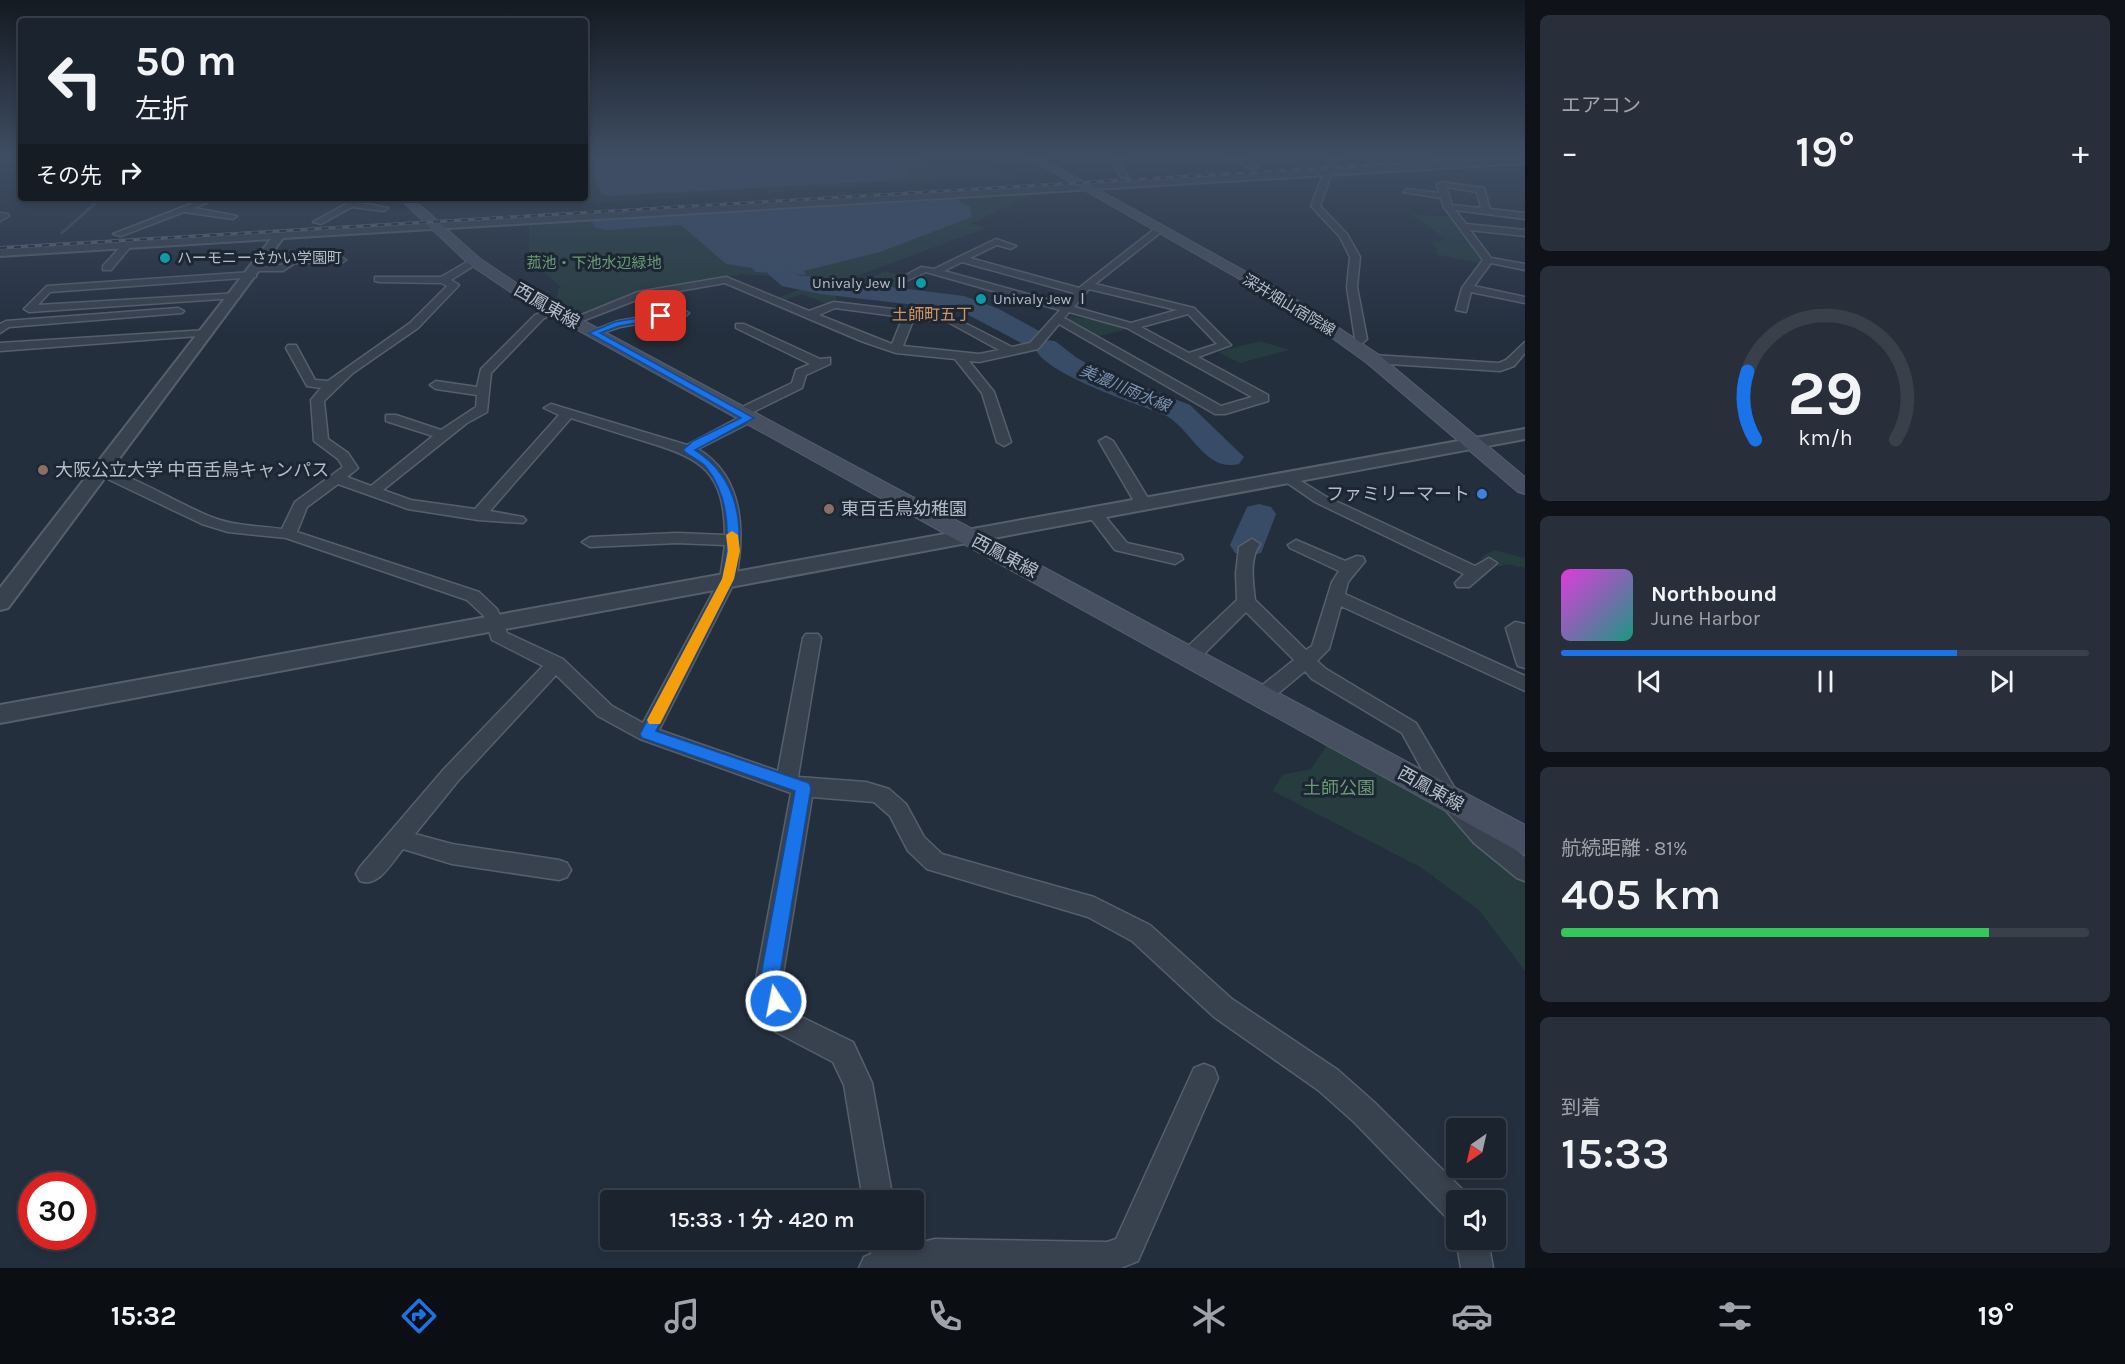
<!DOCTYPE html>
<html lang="ja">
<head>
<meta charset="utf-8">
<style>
  :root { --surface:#1b232e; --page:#282f3a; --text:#f1f3f6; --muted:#a0a4aa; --line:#39404a; --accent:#1a73e8 }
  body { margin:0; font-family:Karla,"Noto Sans JP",sans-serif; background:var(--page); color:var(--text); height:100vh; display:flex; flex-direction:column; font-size:22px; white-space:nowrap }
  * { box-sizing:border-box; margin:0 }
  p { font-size:20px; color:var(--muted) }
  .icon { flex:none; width:33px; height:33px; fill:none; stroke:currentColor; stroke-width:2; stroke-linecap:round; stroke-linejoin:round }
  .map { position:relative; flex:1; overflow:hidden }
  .side { display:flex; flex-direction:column; gap:15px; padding:15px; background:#0f1319; width:600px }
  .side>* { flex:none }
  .guide { position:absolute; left:18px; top:18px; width:570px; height:183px; border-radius:6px; box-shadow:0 3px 9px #0003,0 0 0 2px var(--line); background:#1b232e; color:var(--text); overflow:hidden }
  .needle { width:39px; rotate:214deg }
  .fabs { position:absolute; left:1446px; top:1118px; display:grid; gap:12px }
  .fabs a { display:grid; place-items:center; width:60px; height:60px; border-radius:6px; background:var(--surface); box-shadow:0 3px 9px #0003,0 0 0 2px var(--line); font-size:30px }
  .speed { position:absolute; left:18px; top:1172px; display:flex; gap:12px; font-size:30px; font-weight:700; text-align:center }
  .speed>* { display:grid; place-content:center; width:78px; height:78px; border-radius:50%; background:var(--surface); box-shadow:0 3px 9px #0003,0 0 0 2px var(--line); line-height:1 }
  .speed .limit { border:9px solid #d22; background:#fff; color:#111 }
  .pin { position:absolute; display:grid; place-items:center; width:51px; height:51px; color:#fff; margin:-26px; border-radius:12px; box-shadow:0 3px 9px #0006 }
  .me { position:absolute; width:66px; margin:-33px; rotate:349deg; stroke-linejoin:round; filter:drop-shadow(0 0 4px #0008) }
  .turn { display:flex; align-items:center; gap:21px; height:126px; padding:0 18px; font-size:27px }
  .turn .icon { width:78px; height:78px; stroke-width:2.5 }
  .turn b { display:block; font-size:42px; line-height:51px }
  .then { display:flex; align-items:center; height:57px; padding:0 18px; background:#0003; gap:12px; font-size:22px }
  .big { font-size:45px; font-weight:600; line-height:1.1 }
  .side .widget { flex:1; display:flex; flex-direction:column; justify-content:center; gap:9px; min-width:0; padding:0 21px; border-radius:9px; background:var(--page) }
  .side .dial { align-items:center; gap:0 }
  .dial svg { height:156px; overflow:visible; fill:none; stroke:var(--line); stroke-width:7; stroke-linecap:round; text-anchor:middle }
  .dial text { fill:var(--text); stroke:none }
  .song { display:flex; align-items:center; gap:18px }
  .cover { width:72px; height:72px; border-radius:9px; background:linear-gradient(135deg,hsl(300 70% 55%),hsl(170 70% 35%)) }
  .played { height:6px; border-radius:3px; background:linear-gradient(90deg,var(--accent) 75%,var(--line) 75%) }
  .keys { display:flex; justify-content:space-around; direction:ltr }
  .heat { display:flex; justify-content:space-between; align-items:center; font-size:33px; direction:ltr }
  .charge { height:9px; border-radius:4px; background:linear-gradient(90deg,#34c759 81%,var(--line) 0) }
  .trip { position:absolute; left:600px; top:1190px; width:324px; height:60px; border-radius:6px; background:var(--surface); box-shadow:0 3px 9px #0003,0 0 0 2px var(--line); font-weight:600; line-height:60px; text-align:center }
  .tab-bar { display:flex; height:96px; justify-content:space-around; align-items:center; background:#0b0e12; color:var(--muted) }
  .tab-bar .icon { width:42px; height:42px }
  .tab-bar .selected { color:var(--accent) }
  .tab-bar b { font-size:27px; color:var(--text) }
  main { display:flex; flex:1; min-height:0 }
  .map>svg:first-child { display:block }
</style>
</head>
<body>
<main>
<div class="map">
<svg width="1525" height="1268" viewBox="0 0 1525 1268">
  <rect width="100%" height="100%" fill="#242f3e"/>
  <path fill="#263c3f" d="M585 156H914L939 165 990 167 1016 178 575 204 570 198H585Z
    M1032 195 970 224 986 228 843 281V286L810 279 742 274 631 294 580 315 574 313 557 297 558 289 561 287 529 260V225Z
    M1411 214 1450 217 1483 258 1479 263 1438 255 1435 251 1438 250 1431 243 1446 239Z
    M886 271 910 279 889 289 859 282Z
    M800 289 838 293 834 303 827 304 802 294 784 300 778 298Z
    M1070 316 1117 325 1125 330 1094 337 1066 321Z
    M1260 341 1289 350 1240 363 1218 352Z
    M1494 550 1525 558V568L1506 564 1499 567 1480 558Z
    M1327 745 1461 820 1525 880V971L1479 910 1420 867 1273 791 1282 775 1311 769Z"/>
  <path fill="#394c67" d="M609 156H876L913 161 912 164 905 168 912 173 910 176 900 180 609 196 601 194 591 168Z
    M956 199 970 207 972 217 880 252 804 271 806 275 756 272 752 268 726 264 681 225 607 230 595 228 592 221Z"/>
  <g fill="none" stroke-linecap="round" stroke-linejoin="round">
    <path stroke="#394c67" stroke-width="3" d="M62 233 101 198"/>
    <path fill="#394c67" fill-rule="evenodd" d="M747 227 783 245 791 271 797 275 964 296 999 309 1041 332 1044 340 1055 341 1077 358 1097 369 1190 405 1244 457 1239 464C1207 472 1193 434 1170 418 1164 414 1155 412 1149 409 1125 400 1037 370 1034 345L1023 344 959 310 820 294 782 286 768 274 765 253 736 233 740 229Z
      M1259 504 1271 507 1276 514 1261 553 1248 556 1235 553 1230 545 1247 507Z"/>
    <g stroke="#565f6c" stroke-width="3">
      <path id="minor" d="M1112 156H1120L1121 165 1128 177H1122L1113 165Z
        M1227 156H1237L1259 167 1252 169Z
        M1330 156H1338L1320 206 1347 234 1360 257 1357 287 1367 339 1355 350 1349 346 1355 339 1347 287 1350 257 1340 237 1311 206Z
        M1441 182 1484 188 1490 209 1525 213V219L1455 210 1466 224 1525 230V236L1470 230 1491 258 1525 264V270L1491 263 1474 286 1525 297V303L1471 292 1466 312 1456 310 1462 288 1483 260 1444 207 1441 198 1403 192 1407 189 1439 193 1437 184ZM1446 187 1477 192 1481 208 1452 205Z
        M206 198H218L194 208 237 216 233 219 184 212 121 236 113 234Z
        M351 201 388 208 384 211 352 207 321 224 313 222Z
        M0 213 8 214 9 216 0 221Z
        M1157 227 1165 229 1095 284 1194 308 1231 345 1198 357 1268 395V401L1225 414H1215L1059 324 1038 349 979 362 969 361 994 392 1011 442 1004 446 997 442 982 393 955 359 896 353 861 341 725 283 644 297 577 323 567 321 638 292 726 277 809 311 834 302 951 316 1012 347 1030 343 1060 310 926 272 906 281 901 278 921 267 934 269 996 239 1016 246 1011 249 997 245 970 258 1079 288ZM962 262 1074 293 1064 304 944 271ZM1089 289 1177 310 1131 323 1074 307ZM835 308 903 317 892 344 819 315ZM1069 312 1127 328 1252 397 1221 406 1064 318ZM1188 314 1217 344 1189 353 1141 327ZM914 318 948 322 999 350 979 354 903 346Z
        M124 243 132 245 111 270H103V266Z
        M293 257H341L346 260 341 263H295L283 271H257L252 268 257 265H281Z
        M474 258 479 261 478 263 451 280 459 285 418 328 353 373 324 401 328 439 348 453 358 468 347 477 371 486 433 436 386 421V415H396L441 430 476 407 477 395 436 389 430 385 436 381 477 387 481 369 535 315 553 308 559 311 543 319 491 373 487 412 467 423 383 490 411 500 475 509 559 415 544 408 551 404 687 445 740 417 734 413 736 410 792 383 796 370 810 364 736 328V324H744L820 359 830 358V364L806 375 802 388 749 414 755 418 753 421 698 449C744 477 745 532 736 579L659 730 778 771 803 638 806 634H818L821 638 798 777 866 782 889 789 906 804 924 837 942 854 1094 897 1150 925 1232 999 1338 1070 1374 1102 1467 1194 1469 1200H1456V1220L1445 1216 1354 1122 1318 1090 1214 1017 1132 941 1088 917 927 869 908 851 890 816 874 802 812 797 782 980 793 1013 853 1042 872 1083 893 1200H863L844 1085 833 1062 774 1031 756 980 791 793 640 739 598 716 556 675 458 781 415 834 452 844 559 860 567 863 571 870 567 877 559 880 452 864 403 849C392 862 379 888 360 881L356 874 360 867 444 769 543 666 492 640 484 616 467 600 286 538 228 532 202 524 93 472 100 468C141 478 175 503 214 518 235 526 260 526 282 529L295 502 343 467 338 459 314 441 311 400 321 388 307 386 286 348 288 345H296L315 380 328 381 410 323 447 286 441 283 379 282 375 281V277H441ZM571 418C596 426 621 434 647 442 703 459 724 472 725 535L677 533 590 537 582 542 590 547 677 543 725 545 720 579 643 723 612 706 563 659 507 633 497 609 479 592 297 532 307 507 338 484 408 509 478 520 523 523 526 520 523 517 490 511Z
        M252 272 256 273V277L50 292 38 305 240 293V297L236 298 29 312 24 309 47 286Z
        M178 308 184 311 182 313 9 327 0 333V324L6 321Z
        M683 310 689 313 687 315 620 327 593 336 587 333 618 321Z
        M207 330 211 331V335L0 351V343Z
        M1525 342V353L1514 366 1500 371 1373 363 1367 359 1373 355 1499 363 1506 360Z
        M1106 437 1113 441 1151 503 1148 506 1143 508 1135 503 1099 441Z
        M1288 473 1325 496 1475 566 1489 558 1497 563 1469 587H1457L1455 583 1464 574 1315 502 1283 480 1281 477Z
        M1094 507 1099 509 1127 543 1181 555 1183 559 1175 564 1115 550 1086 512Z
        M1252 539 1260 544C1249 559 1253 582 1255 600L1306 650 1312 646 1332 582 1339 571 1290 548 1288 545 1296 540 1345 561 1357 556 1363 557 1365 561 1348 582 1345 594 1525 676V691L1341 606 1329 649 1317 661 1326 669 1416 723 1458 794 1490 829 1525 857V881L1517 878 1474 843 1442 806 1402 733 1312 679 1305 671 1269 701H1255L1252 696 1255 691 1294 660 1246 612 1197 661H1183L1181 656 1183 651 1237 600 1236 573 1239 547Z
        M1515 622 1525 624V668L1518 666 1516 661 1506 628Z
        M1204 1064 1214 1068 1218 1078 1138 1261 1121 1268H859L864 1257 871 1254 868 1239H900L901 1247 935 1239 1107 1242 1116 1239 1194 1068Z
        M1456 1239H1488L1493 1268H1461Z"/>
    </g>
    <g stroke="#565f6c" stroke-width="4">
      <path id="tertiary" d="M1525 157V163L283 238 8 608 0 610V588L271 239 0 256V248Z
        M1525 429V439L0 723V705Z"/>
    </g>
    <g stroke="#565f6c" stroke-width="2">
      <path id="secondary" d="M1025 156H1038L1302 303 1379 355 1525 477V494L1518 492 1367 363 1292 309Z
        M399 198H412L479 258 528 291 1525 825V855L518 297 469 264Z"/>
    </g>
    <use href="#minor" fill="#38414e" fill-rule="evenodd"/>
    <use href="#tertiary" fill="#38414e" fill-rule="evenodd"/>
    <use href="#secondary" fill="#465061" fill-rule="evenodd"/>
    <g stroke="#5a6575" stroke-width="3">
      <path id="rail" d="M0 248 1523 156"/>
    </g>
    <use href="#rail" stroke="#1d2633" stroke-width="2" stroke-dasharray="7" stroke-linecap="butt"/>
  </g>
  <linearGradient id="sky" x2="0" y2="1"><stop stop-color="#141a22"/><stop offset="0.47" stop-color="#3f4d63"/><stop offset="1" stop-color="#3f4d63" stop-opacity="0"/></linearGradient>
  <rect width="1525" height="333" fill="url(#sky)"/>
  <path fill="#1a73e8" stroke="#114b97" stroke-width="1.5" d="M661 314 664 318 619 326 600 333 754 418 695 450C741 479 745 530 734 579L656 731 809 783 811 788 779 980 786 1001 783 1008 776 1010 769 1008 760 980 795 791 642 738 640 734 722 579C730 542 731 498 706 467 700 460 690 457 683 450L693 441 741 418 589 333 615 322Z"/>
  <path fill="#f59e0b" d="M732 531 738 535 740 551 734 579 660 724H649L647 720 722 579 728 551 726 535Z"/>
  <g fill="#0f9aa8" stroke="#1d2633" stroke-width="2">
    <circle cx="165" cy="258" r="6"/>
    <circle cx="921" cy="283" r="6"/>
    <circle cx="981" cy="299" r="6"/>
  </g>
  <g fill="#8d6e63" stroke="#1d2633" stroke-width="2">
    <circle cx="43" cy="470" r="6"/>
    <circle cx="829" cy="509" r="6"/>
  </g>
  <circle fill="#3f7fe0" stroke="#1d2633" stroke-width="2" cx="1482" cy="494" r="6"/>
  <g text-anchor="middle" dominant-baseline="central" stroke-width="6" stroke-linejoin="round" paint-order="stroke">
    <g font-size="15" fill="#b4bcc9" stroke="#1d2633" text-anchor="start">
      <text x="177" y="258">ハーモニーさかい学園町</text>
      <text x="909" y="283" text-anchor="end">Univaly Jew Ⅱ</text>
      <text x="993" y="299">Univaly Jew Ⅰ</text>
    </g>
    <g font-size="15" fill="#6b9a76" stroke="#1d2633">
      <text x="594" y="263">菰池・下池水辺緑地</text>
    </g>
    <g font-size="15" fill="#b4bcc9" stroke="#1d2633">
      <text transform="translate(1289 305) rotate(31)">深井畑山宿院線</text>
    </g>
    <g font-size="16" fill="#d59563" stroke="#1d2633">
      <text x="932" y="314">土師町五丁</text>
    </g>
    <g font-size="16" font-style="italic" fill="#7c92b1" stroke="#1d2633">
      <text transform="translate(1125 388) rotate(23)">美濃川雨水線</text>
    </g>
    <g font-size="18" fill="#b4bcc9" stroke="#1d2633">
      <text transform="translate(547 306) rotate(30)">西鳳東線</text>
      <text transform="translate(1005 556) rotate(28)">西鳳東線</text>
      <text transform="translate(1431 789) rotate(29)">西鳳東線</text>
    </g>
    <g font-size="18" fill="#b4bcc9" stroke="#1d2633" text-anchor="start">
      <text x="55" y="470">大阪公立大学 中百舌鳥キャンパス</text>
      <text x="1470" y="494" text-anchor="end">ファミリーマート</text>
      <text x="841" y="509">東百舌鳥幼稚園</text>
    </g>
    <g font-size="18" fill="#6b9a76" stroke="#1d2633">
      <text x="1339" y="788">土師公園</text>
    </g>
  </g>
</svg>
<div class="fabs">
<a><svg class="needle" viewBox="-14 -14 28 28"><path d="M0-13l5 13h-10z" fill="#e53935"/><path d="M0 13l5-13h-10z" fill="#a0a4aa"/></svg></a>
<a><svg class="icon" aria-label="sound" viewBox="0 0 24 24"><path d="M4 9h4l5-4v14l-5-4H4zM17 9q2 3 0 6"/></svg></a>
</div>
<div class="speed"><div class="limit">30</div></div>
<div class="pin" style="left:661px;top:316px;background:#d93025"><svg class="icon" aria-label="arrive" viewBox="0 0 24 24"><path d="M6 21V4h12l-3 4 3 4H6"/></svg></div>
<svg class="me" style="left:776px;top:1001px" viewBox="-20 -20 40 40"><circle r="17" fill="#1a73e8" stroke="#fff" stroke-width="3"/><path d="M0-11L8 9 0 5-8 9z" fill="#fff"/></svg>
<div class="trip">15:33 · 1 分 · 420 m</div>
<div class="guide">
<div class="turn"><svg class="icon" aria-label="left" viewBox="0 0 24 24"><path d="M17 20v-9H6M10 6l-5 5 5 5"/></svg><div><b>50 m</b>左折</div></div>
<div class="then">その先<svg class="icon" aria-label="right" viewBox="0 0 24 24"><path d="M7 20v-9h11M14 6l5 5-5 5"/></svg></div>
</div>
</div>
<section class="side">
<div class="widget"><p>エアコン</p>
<div class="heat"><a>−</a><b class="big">19°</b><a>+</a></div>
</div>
<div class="widget dial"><svg viewBox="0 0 100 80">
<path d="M14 69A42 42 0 1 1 86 69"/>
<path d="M14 69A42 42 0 0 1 10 34" stroke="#1a73e8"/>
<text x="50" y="56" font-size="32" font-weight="700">29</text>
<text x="50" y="72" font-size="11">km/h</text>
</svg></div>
<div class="widget">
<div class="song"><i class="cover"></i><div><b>Northbound</b><p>June Harbor</p></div></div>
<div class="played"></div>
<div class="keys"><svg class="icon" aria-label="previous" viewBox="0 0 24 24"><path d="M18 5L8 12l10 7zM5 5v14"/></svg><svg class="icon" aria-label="pause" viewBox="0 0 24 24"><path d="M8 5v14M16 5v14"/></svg><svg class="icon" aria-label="next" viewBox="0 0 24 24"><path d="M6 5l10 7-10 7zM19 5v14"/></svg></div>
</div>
<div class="widget"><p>航続距離 · 81%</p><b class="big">405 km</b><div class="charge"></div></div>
<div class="widget"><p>到着</p><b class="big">15:33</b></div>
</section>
</main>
<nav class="tab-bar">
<b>15:32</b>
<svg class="icon selected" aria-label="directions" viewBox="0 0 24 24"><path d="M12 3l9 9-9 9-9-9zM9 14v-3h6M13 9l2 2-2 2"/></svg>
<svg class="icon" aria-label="music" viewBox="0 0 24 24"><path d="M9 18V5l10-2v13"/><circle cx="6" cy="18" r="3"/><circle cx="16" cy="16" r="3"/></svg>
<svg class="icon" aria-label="phone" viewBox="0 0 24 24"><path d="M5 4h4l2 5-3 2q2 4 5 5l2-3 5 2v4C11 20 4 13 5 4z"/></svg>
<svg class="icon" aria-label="climate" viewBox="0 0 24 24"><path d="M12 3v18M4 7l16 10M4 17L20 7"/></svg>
<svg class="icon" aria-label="car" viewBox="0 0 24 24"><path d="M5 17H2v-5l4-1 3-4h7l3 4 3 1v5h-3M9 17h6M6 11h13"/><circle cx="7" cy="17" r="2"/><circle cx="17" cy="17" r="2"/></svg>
<svg class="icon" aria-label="filters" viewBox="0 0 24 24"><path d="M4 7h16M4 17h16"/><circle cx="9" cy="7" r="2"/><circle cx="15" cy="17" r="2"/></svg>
<b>19°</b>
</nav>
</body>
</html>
